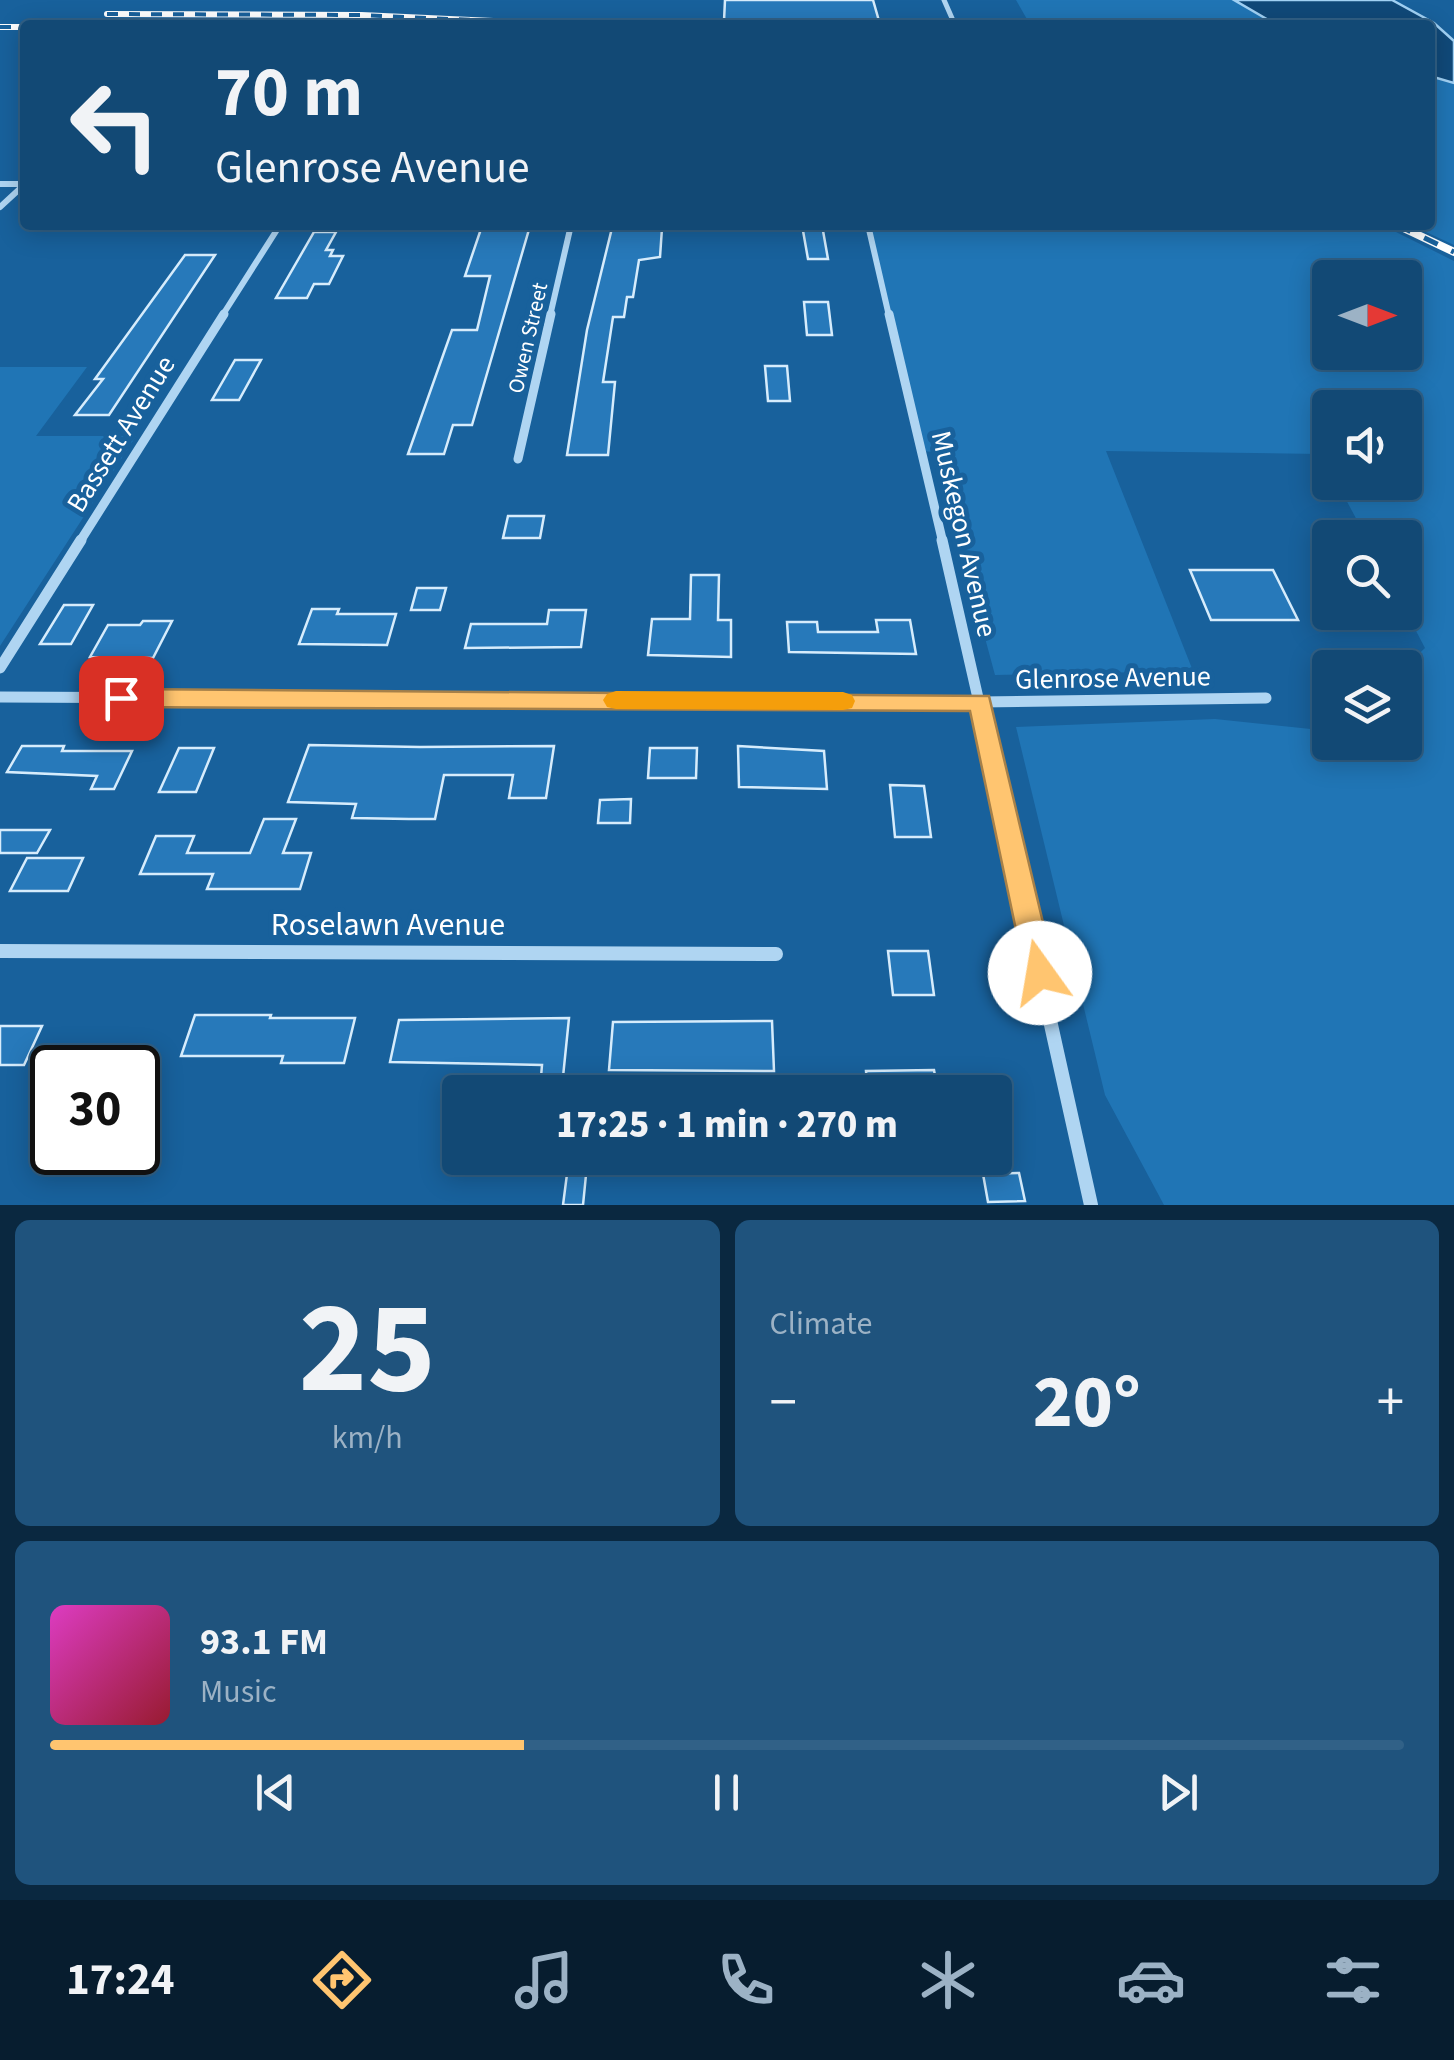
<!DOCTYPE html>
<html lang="en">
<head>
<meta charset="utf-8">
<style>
  :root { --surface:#124975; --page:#1f537d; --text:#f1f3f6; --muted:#9cb2c5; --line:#316187; --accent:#ffc570 }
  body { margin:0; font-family:"Source Sans 3",sans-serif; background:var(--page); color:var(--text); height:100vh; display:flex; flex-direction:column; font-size:38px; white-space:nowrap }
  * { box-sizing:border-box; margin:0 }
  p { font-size:32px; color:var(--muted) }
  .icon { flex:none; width:55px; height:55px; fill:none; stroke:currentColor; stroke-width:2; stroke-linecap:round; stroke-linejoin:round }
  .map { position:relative; height:1205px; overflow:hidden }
  .details { display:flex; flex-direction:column; gap:15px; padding:15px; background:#0a2840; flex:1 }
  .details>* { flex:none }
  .guide { position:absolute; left:20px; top:20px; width:1415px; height:210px; border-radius:10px; box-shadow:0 5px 25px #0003,0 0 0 2px var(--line); background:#124975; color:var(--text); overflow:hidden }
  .needle { width:65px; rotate:90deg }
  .controls { position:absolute; left:1312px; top:260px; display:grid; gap:20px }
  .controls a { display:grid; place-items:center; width:110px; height:110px; border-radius:10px; background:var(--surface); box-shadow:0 5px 25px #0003,0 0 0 2px var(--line); font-size:50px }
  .speed { position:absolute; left:30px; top:1045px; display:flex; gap:20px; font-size:50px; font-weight:700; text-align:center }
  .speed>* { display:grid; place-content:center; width:130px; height:130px; border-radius:50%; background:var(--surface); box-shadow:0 5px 25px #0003,0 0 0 2px var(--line); line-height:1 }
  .speed .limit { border:5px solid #111; border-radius:15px; background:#fff; color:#111 }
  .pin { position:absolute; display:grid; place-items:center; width:85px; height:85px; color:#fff; margin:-42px; border-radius:20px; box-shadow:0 5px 15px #0006 }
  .me { position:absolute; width:110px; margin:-55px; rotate:347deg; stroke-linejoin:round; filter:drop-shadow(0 0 8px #0008) }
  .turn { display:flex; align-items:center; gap:35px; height:210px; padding:0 30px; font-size:45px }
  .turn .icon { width:130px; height:130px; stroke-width:2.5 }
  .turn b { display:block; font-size:70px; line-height:85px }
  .big { font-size:75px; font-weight:800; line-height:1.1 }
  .details .card { flex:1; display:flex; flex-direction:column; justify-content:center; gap:15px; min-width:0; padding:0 35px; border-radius:15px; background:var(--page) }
  .details .dial { align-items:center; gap:0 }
  .dial b { font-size:130px; line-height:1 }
  .song { display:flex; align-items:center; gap:30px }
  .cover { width:120px; height:120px; border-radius:15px; background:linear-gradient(135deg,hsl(310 70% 55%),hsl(350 70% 35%)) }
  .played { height:10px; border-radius:5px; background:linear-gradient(90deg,var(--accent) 35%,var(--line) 35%) }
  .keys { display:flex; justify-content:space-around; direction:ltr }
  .heat { display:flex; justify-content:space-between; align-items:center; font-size:55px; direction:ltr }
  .details .tiles { flex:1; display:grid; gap:15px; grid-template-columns:1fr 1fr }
  .card:last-child { grid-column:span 2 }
  .trip { position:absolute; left:442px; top:1075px; width:570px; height:100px; border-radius:10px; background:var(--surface); box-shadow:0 5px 25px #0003,0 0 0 2px var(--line); font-weight:800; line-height:100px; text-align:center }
  .dock { display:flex; height:160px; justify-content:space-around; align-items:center; background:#071d2f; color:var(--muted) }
  .dock .icon { width:70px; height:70px }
  .dock .active { color:var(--accent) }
  .dock b { font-size:45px; color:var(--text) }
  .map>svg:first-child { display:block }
</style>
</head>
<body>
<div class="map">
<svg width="1454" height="1205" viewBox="0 0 1454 1205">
  <rect width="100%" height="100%" fill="#18619c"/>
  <path fill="#2075b5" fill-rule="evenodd" d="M1016 0H1234L1277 25H1001L1028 21Z
    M1430 76 1454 83V245L1411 225H1430Z
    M868 225H1382L1454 261V1205H1164L1105 1095 1016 727 1215 719 1330 731V742H1405V667L1425 648 1405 610V538L1366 537 1337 483 1405 482V408H1330V469L1322 454 1106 451 1193 671 995 675 935 452 921 451ZM1330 278H1405V352H1330Z
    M0 367H87L36 436H136L0 646Z"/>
  <path fill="#104979" stroke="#a1d1f4" stroke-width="2.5" d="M1234 0H1392L1434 23 1454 41V83L1430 76V25H1277Z"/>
  <path fill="#2779ba" stroke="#d6ecfc" stroke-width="2.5" d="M725 0H873L879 21H724Z
    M802 225H822L828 259H808Z
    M482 226H530L472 425H453L444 454H408L452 330H477L490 276H465Z
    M612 228H662L660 257 639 260 633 297H627L624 317H613L603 382H615L608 455H567L587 330Z
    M314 232H336L326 250H333L330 256H343L329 284H314L307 298H276Z
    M185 255H215L109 415H75L103 379H95Z
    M804 302H828L832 335H807Z
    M235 360H261L239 400H212Z
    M765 366H787L790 401H768Z
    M508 516H544L540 538H503Z
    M1190 570H1273L1298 620H1211Z
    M691 575H719L718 620H731V657L648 655 652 619H690Z
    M417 588H446L440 610H411Z
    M64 605H93L71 644H40Z
    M312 609H339L337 614H396L387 645 299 644Z
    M549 610H586L581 647 465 648 471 624H547Z
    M876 620H910L916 654 789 652 787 622H817L818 632H878Z
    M143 621H172L153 658 90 657 108 625H140Z
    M309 745 420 747 554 746 546 798H509L513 775H444L435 819H409L352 818 356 804 288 802Z
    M22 746H64L62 751H132L114 789H91L97 776 7 772Z
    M738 746 824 751 827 789 739 787Z
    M179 748H214L196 792H159Z
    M650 748H697L696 778H648Z
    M890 785 924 786 931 837H895Z
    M631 799 630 823H598L600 800Z
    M264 819H296L283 853H311L300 889H207L213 874H140L156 836H194L187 853H250Z
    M0 830H50L37 853H0Z
    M27 858H83L68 891H10Z
    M888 951H928L934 995H893Z
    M195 1015H271L270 1018H355L344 1063H281L283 1056H181Z
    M569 1018 563 1077H541L542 1065 390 1062 399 1020Z
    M772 1021 774 1071 609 1070 613 1022Z
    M0 1026H42L24 1065H0Z
    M934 1070 938 1092H868L866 1071Z
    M1019 1173 1025 1201 988 1202 983 1174Z
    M567 1174 586 1175 583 1205H563Z"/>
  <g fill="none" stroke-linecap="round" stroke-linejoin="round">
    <path stroke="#afd5f2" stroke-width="5" d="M944 0 955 25"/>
    <path stroke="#afd5f2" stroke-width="6" d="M0 184H24
      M0 207 25 184
      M868 225 889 316
      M222 316 280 225
      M550 316 571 225"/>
    <path stroke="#afd5f2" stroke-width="9" d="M889 314 943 543
      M518 459 551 314
      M79 543 224 314"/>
    <path stroke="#afd5f2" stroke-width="11" d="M942 540 1009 834
      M0 668 81 540
      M0 697 980 702 1266 698"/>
    <path stroke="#afd5f2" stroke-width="14" d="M1008 831 1091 1205
      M0 951 776 954"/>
    <g stroke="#fff" stroke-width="6">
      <path id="rail-far1" d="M107 14 361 15 585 25
        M0 27H25"/>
    </g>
    <g stroke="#fff" stroke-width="8">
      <path id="rail" d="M1397 225 1454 252"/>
    </g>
    <use href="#rail-far1" stroke="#18619c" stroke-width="4" stroke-dasharray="11" stroke-linecap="butt"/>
    <use href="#rail" stroke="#18619c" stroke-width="5" stroke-dasharray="15" stroke-linecap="butt"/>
  </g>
  <path fill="#ffc570" stroke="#a68049" stroke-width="2.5" d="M121 689 989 696 1055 973 1051 982 1040 986 1029 982 1025 973 970 711 121 707 112 704 109 698 112 692Z"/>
  <path fill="#f59e0b" d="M616 691 843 692 852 695 855 701 852 708 843 710 616 709 607 707 603 700 607 694Z"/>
  <g text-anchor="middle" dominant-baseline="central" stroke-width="10" stroke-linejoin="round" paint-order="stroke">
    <g font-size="22" fill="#fff" stroke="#18619c">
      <text transform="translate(528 338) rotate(-77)">Owen Street</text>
    </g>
    <g font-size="28" fill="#fff" stroke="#18619c">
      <text transform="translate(121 434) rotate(-58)">Bassett Avenue</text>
      <text transform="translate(964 534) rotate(77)">Muskegon Avenue</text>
      <text transform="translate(1113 678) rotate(-1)">Glenrose Avenue</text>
    </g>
    <g font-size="32" fill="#fff" stroke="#18619c">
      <text x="388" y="925">Roselawn Avenue</text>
    </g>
  </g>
</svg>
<div class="controls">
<a><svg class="needle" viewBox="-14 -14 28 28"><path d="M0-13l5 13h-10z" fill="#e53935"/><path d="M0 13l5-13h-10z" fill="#9cb2c5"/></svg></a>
<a><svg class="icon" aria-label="sound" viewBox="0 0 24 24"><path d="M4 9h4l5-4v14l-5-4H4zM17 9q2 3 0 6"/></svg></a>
<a><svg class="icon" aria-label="search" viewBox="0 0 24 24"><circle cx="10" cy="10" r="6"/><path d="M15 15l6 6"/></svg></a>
<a><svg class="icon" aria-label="layers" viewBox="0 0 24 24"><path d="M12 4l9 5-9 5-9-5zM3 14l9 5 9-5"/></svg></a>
</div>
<div class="speed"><div class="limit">30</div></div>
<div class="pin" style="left:121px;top:698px;background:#d93025"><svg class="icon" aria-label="arrive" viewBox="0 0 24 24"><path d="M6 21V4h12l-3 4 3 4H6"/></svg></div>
<svg class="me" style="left:1040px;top:973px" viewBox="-20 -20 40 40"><circle r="19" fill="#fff"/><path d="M0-13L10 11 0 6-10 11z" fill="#ffc570"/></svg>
<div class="trip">17:25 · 1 min · 270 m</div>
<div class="guide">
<div class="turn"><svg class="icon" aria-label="left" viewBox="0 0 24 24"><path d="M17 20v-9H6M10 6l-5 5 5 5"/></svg><div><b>70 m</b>Glenrose Avenue</div></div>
</div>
</div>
<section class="details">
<div class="tiles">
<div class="card dial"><b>25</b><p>km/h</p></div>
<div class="card"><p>Climate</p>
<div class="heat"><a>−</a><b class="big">20°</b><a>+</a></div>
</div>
<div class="card">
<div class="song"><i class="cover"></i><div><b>93.1 FM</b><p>Music</p></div></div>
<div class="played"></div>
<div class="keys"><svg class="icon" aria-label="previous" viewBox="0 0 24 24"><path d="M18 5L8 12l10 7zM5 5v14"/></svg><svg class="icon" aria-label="pause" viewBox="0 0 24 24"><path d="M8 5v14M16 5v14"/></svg><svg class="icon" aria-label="next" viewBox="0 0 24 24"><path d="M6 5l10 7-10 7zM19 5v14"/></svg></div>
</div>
</div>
</section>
<nav class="dock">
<b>17:24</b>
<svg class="icon active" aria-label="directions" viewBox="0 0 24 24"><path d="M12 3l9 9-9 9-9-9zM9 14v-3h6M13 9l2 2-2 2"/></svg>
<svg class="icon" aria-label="music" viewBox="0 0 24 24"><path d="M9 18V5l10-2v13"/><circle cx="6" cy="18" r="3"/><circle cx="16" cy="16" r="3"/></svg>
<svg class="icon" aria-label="phone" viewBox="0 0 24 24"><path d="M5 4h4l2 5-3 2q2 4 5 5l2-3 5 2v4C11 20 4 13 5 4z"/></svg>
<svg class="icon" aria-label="climate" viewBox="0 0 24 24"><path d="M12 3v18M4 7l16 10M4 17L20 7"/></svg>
<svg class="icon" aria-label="car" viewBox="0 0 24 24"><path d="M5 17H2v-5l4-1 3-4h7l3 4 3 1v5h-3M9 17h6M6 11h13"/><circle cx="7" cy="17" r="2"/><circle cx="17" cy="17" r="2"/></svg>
<svg class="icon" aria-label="filters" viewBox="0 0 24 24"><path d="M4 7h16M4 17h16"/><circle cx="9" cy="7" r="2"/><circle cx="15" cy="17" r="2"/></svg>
</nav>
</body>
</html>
